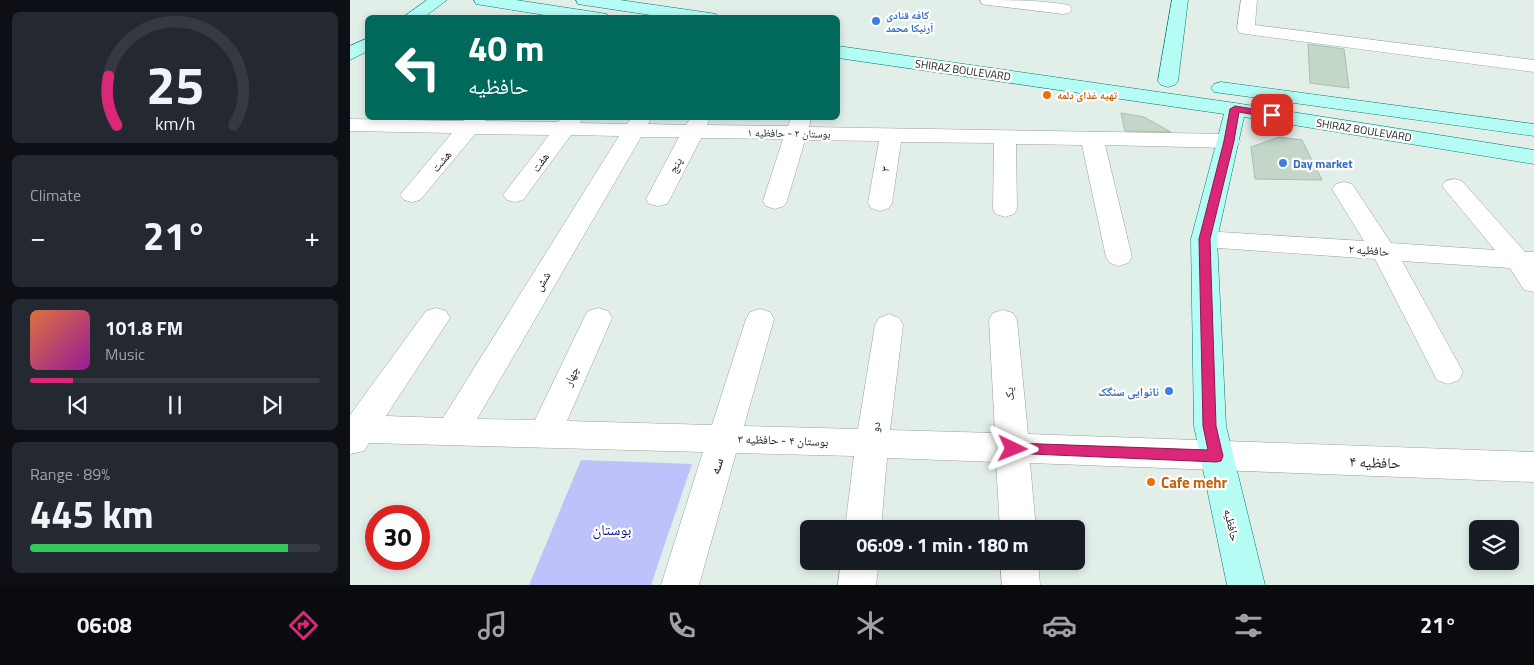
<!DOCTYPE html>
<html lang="en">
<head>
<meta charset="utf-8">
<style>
  :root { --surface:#171b24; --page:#242831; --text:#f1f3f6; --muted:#9ea1a6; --line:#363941; --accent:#db2777 }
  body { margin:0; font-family:"Titillium Web","Noto Naskh Arabic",sans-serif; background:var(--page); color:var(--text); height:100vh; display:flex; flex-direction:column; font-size:19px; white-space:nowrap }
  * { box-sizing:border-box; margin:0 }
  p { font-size:16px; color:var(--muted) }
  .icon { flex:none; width:28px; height:28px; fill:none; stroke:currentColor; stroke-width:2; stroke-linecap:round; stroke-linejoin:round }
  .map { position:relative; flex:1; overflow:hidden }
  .side { display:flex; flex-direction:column; gap:12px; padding:12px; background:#0d0f14; width:350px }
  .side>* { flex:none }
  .guide { position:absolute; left:15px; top:15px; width:475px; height:105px; border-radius:8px; box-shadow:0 2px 8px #0003; background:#00695c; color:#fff; overflow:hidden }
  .tools { position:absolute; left:1119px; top:520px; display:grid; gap:10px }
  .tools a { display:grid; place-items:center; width:50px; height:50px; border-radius:8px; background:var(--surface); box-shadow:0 2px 8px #0003; font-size:25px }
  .speed { position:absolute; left:15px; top:505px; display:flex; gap:10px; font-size:25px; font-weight:700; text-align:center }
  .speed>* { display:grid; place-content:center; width:65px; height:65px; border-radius:50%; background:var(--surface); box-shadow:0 2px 8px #0003; line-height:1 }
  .speed .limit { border:8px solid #d22; background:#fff; color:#111 }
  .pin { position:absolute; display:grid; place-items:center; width:42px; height:42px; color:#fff; margin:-21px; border-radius:10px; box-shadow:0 2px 8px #0006 }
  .me { position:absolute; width:55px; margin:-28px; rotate:92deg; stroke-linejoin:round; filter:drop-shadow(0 0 4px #0008) }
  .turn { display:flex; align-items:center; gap:18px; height:105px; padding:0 20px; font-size:22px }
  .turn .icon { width:65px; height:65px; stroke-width:2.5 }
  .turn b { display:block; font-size:35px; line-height:42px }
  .big { font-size:38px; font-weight:700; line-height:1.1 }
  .side .widget { flex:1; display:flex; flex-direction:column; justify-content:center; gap:8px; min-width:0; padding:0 18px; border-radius:8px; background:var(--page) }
  .side .dial { align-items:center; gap:0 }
  .dial svg { height:130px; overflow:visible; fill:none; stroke:var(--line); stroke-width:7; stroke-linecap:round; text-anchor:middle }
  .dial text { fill:var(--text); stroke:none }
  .song { display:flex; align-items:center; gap:15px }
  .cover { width:60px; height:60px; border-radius:8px; background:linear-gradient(135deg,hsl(20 70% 55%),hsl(300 70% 35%)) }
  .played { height:5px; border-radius:2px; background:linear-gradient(90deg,var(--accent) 15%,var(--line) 15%) }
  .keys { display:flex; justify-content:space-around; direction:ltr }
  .heat { display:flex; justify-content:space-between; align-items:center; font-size:28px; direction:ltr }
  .charge { height:8px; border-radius:4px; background:linear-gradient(90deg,#34c759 89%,var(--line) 0) }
  .trip { position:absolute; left:450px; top:520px; width:285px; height:50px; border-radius:8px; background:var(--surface); box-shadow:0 2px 8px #0003; font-weight:700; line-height:50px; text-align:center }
  .tabs { display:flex; height:80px; justify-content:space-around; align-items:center; background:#090b0e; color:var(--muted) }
  .tabs .icon { width:35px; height:35px }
  .tabs .on { color:var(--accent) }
  .tabs b { font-size:22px; color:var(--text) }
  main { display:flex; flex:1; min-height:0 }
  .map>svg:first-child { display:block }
</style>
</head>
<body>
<main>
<section class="side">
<div class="widget dial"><svg viewBox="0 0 100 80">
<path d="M14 69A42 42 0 1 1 86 69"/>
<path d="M14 69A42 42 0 0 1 9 39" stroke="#db2777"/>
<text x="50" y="56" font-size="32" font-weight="700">25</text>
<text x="50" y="72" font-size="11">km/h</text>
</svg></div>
<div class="widget"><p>Climate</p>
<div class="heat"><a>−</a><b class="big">21°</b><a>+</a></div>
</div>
<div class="widget">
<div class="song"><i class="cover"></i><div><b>101.8 FM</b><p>Music</p></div></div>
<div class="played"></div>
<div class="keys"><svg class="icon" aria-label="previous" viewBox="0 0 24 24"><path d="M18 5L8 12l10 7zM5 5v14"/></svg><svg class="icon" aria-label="pause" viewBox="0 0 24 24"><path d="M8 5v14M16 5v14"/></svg><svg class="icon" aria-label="next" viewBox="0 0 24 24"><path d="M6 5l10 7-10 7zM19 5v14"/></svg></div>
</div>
<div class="widget"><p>Range · 89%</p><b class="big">445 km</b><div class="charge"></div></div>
</section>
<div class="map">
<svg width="1184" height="585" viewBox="0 0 1184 585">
  <rect width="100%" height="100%" fill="#e2efe9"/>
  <path fill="#bdc2fb" d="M231 460 342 464 301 585H179Z"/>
  <path fill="#c3d6c8" stroke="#a4c1ac" d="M958 44 994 49 999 88 960 83Z
    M771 113 794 117 821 132 775 131Z
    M929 137 952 140 972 180 905 179 901 147Z"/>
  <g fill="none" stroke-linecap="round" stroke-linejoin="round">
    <g stroke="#9e9e9e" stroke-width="1">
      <path id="street" d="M630 0C659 0 690 0 719 5L722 9 719 13 713 14 638 5 632 4Z
        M891 0H907L905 25 1184 60V72L896 34 890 33 887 29Z
        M116 118H137L135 121 208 122 212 118H232L230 123 277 124 281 118H301L298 124 336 125 340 118H360L357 125 438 126 441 118H461L459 127 879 134 887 136 890 141 887 146 879 148 755 145 782 257 778 263 769 266 760 263 756 257 732 145 666 144 667 209 664 214 655 217 646 214 643 209 644 143 551 142 542 203 539 208 530 211 521 208 518 203 529 141 455 140 437 201 434 206 425 209 416 206 413 201 433 139 351 138 320 199 317 204 308 206 299 204 296 199 329 137H291L127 419 185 420 234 318 238 311 248 308 258 311 262 318 217 421 362 425 396 319 400 312 410 309 420 312 424 319 394 426 508 429 525 325 529 318 539 314 549 318 553 325 540 430 645 433 639 320 643 313 653 310 663 313 667 320 678 434 1184 452V482L680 463 686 529H650L646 462 537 458 531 529H495L504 456 386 453 349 585H311L353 452 19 443 14 451 0 454V415L76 311 86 308 96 311 100 318 36 416 93 418 269 136 221 135 173 200 165 202 157 200 153 195 199 135 125 134 70 200 62 202 54 200 50 195 102 133 0 131V119L113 121Z
        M1104 179 1112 181 1175 252H1184V292L1174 290 1160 268 1052 261 1113 372 1109 380 1098 384 1087 380 1025 259 854 247 845 245 841 239 845 233 854 231 1014 241 982 189 986 184 994 182 1002 184 1041 243 1145 250 1092 186 1096 181Z
        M491 561H529L526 585H488Z
        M650 561H688L690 585H652Z"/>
    </g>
    <g stroke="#017771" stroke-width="1">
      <path id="secondary" d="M77 0H97L73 18H52Z
        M124 0H166L251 13 257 14 259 18H213L132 5 126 4Z
        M226 0H270L360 13 366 14 368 18H320L234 5 228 4Z
        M822 0H838L828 81 825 85 818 87 811 85 808 81Z
        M18 38V51L0 60V46Z
        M488 46 885 103 1184 150V164L894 117 867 239 876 426 915 585H877L844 426 841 239 874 114 488 58Z
        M871 82 1184 124V136L864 92 861 88 864 84Z"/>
    </g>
    <use href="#street" fill="#fff" fill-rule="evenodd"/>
    <use href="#secondary" fill="#b4fcf4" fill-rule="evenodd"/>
  </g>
  <path fill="#db2777" stroke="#8e194d" d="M885 106 922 112 926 115 922 118 889 112 884 141 860 239 866 426 873 456 871 461 866 462 658 453 656 449 658 445 663 443 858 450 853 426 849 239 874 141 880 109Z"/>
  <g fill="#3f7fe0" stroke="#fff" stroke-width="2">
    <circle cx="526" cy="21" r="5"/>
    <circle cx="933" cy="163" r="5"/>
    <circle cx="819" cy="391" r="5"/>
  </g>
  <g fill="#e8710a" stroke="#fff" stroke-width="2">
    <circle cx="697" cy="95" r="5"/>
    <circle cx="801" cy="482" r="5"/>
  </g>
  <g text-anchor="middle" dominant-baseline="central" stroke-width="4.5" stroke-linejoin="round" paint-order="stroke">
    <g font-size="11" font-weight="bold" fill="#366cbe" stroke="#fff" text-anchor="start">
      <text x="536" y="15">کافه قنادی<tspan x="536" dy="13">آرنیکا محمد</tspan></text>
    </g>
    <g font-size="11" fill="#1d1d1d" stroke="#fff">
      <text transform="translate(613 70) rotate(8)">SHIRAZ BOULEVARD</text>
      <text transform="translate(1014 130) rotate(9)">SHIRAZ BOULEVARD</text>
      <text transform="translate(439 133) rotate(1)">بوستان ۲ - حافظیه ۱</text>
    </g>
    <g font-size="11" font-weight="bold" fill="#c56008" stroke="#fff" text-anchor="start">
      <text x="707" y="95">تهیه غذای دلمه</text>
    </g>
    <g font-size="12" fill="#1d1d1d" stroke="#fff">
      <text transform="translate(91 161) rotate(-50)">هشت</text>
      <text transform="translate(190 162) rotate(-53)">هفت</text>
      <text transform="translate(325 165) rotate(-62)">پنج</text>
      <text transform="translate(535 169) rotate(-81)">۳</text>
      <text transform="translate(1019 250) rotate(4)">حافظیه ۲</text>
      <text transform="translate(192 281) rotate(-59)">شش</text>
      <text transform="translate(221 376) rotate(-65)">چهار</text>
      <text transform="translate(659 394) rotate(-94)">یک</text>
      <text transform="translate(525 427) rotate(-82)">دو</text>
      <text transform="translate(433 440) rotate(2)">بوستان ۴ - حافظیه ۳</text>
      <text transform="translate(882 525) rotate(77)">حافظیه</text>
    </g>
    <g font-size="12" font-weight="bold" fill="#366cbe" stroke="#fff" text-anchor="start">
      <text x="943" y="163">Day market</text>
      <text x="809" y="391" text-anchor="end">نانوایی سنگک</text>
    </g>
    <g font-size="15" fill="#1d1d1d" stroke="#fff">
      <text transform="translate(1025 462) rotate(2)">حافظیه ۴</text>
      <text transform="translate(366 466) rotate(-73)">سه</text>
    </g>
    <g font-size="15" font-weight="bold" fill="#c56008" stroke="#fff" text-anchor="start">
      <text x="811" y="482">Cafe mehr</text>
    </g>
    <g font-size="15" fill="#07107f" stroke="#fff">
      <text x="262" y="529">بوستان</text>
    </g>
  </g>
</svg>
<div class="tools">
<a><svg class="icon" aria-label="layers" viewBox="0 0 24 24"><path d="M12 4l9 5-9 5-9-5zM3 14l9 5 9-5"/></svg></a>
</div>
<div class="speed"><div class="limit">30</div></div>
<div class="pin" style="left:922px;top:115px;background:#d93025"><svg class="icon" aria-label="arrive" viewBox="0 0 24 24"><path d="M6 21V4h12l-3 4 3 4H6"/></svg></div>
<svg class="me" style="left:663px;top:449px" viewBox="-20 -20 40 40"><path d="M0-17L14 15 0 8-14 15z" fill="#db2777" stroke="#fff" stroke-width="4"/></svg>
<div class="trip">06:09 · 1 min · 180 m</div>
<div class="guide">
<div class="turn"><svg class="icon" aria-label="left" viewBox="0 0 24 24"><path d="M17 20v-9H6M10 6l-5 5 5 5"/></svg><div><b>40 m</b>حافظیه</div></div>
</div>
</div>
</main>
<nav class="tabs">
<b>06:08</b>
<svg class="icon on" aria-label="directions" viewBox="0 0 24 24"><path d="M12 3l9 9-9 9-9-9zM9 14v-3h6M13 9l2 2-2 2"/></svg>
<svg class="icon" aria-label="music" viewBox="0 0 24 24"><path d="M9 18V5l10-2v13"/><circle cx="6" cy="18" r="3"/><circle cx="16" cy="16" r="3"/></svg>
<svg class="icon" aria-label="phone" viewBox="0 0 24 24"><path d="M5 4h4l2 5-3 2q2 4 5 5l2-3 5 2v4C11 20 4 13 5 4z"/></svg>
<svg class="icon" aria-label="climate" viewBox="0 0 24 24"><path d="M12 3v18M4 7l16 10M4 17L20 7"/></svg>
<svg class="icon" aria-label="car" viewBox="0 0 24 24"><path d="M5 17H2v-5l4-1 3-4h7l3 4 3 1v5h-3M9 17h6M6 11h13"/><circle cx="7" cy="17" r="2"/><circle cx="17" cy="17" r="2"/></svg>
<svg class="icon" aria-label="filters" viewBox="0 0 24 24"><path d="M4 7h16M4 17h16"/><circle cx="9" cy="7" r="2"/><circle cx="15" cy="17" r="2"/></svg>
<b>21°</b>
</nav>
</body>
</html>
